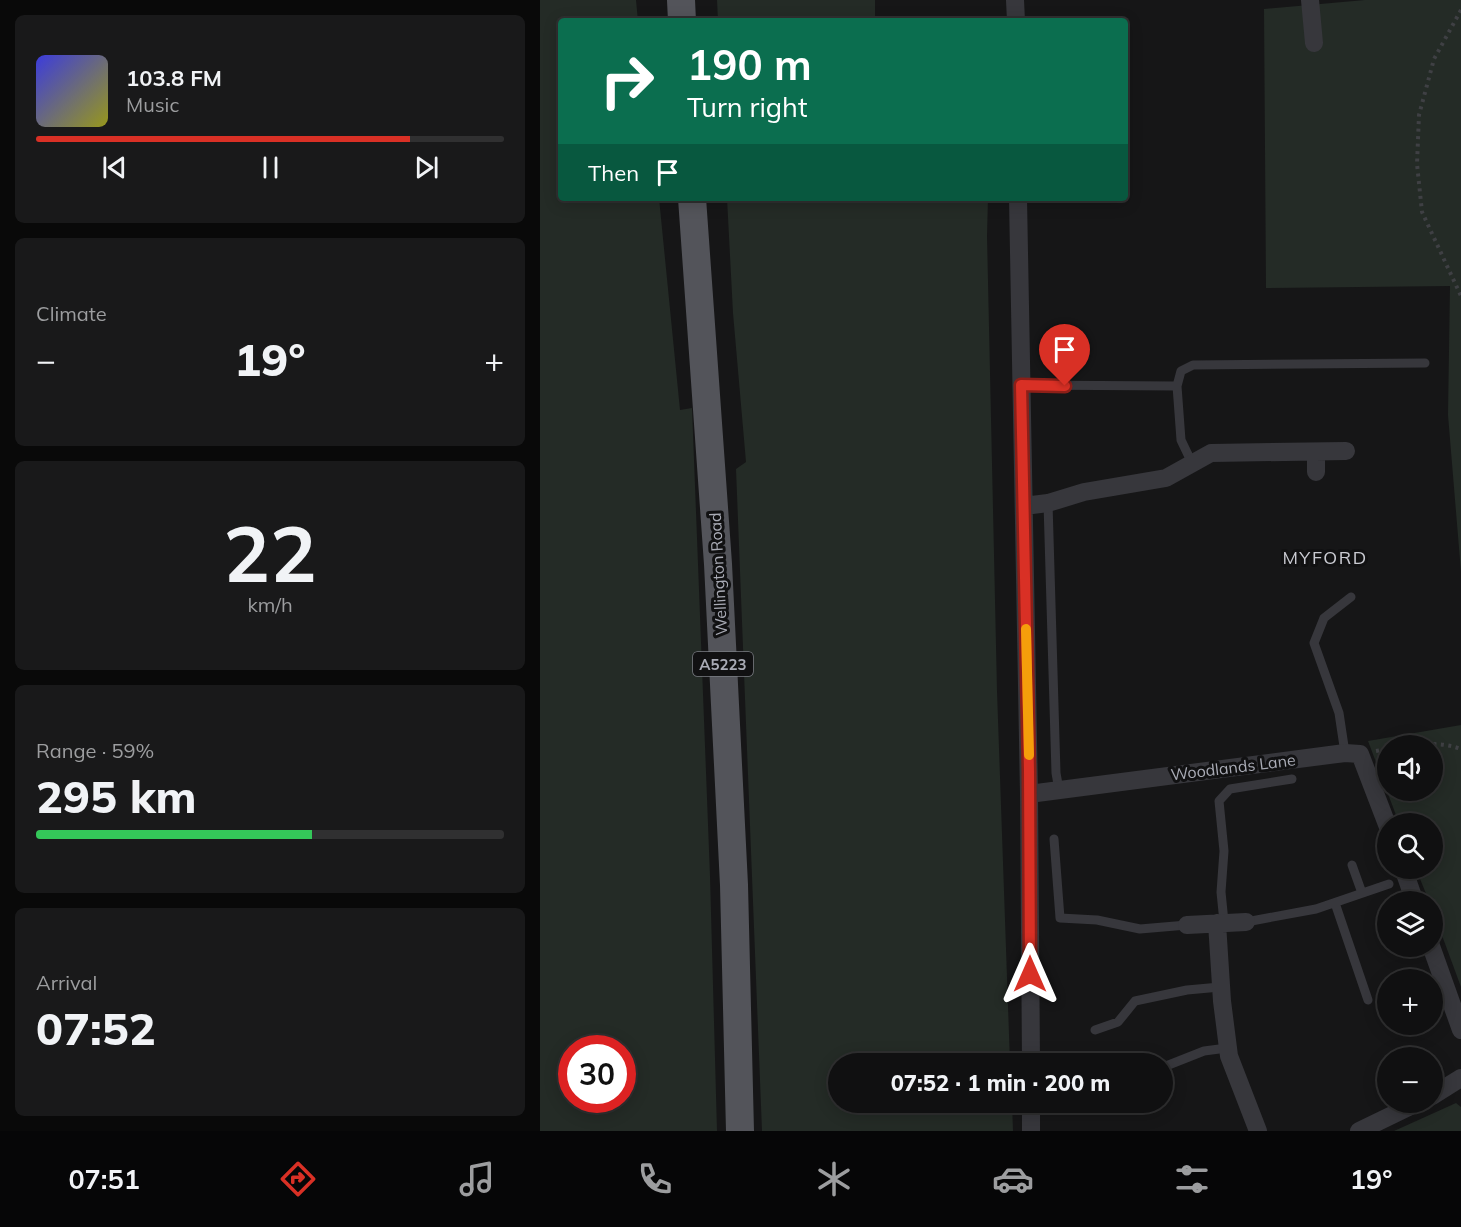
<!DOCTYPE html>
<html lang="en">
<head>
<meta charset="utf-8">
<style>
  :root { --surface:#101011; --page:#19191a; --text:#f1f3f6; --muted:#9c9d9f; --line:#303031; --accent:#d93025 }
  body { margin:0; font-family:Mulish,sans-serif; background:var(--page); color:var(--text); height:100vh; display:flex; flex-direction:column; font-size:22px; white-space:nowrap }
  * { box-sizing:border-box; margin:0 }
  p { font-size:20px; color:var(--muted) }
  .icon { flex:none; width:33px; height:33px; fill:none; stroke:currentColor; stroke-width:2; stroke-linecap:round; stroke-linejoin:round }
  .map { position:relative; flex:1; overflow:hidden }
  .side { display:flex; flex-direction:column; gap:15px; padding:15px; background:#090909; width:540px }
  .side>* { flex:none }
  .hud { position:absolute; left:18px; top:18px; width:570px; height:183px; border-radius:6px; box-shadow:0 3px 15px #0003,0 0 0 2px var(--line); background:#0b6e4f; color:#fff; overflow:hidden }
  .tools { position:absolute; left:837px; top:735px; display:grid; gap:12px }
  .tools a { display:grid; place-items:center; width:66px; height:66px; border-radius:50%; background:var(--surface); box-shadow:0 3px 15px #0003,0 0 0 2px var(--line); font-size:30px }
  .speed { position:absolute; left:18px; top:1035px; display:flex; gap:12px; font-size:30px; font-weight:700; text-align:center }
  .speed>* { display:grid; place-content:center; width:78px; height:78px; border-radius:50%; background:var(--surface); box-shadow:0 3px 15px #0003,0 0 0 2px var(--line); line-height:1 }
  .speed .limit { border:9px solid #d22; background:#fff; color:#111 }
  .pin { position:absolute; display:grid; place-items:center; width:51px; height:51px; color:#fff; margin:-62px -26px; border-radius:50% 50% 50% 0; rotate:-45deg; box-shadow:0 0 6px #0007 }
  .pin .icon { rotate:45deg }
  .me { position:absolute; width:66px; margin:-33px; rotate:0deg; stroke-linejoin:round; filter:drop-shadow(0 0 4px #0008) }
  .turn { display:flex; align-items:center; gap:21px; height:126px; padding:0 30px; font-size:27px }
  .turn .icon { width:78px; height:78px; stroke-width:2.5 }
  .turn b { display:block; font-size:42px; line-height:51px }
  .then { display:flex; align-items:center; height:57px; padding:0 30px; background:#0003; gap:12px; font-size:22px }
  .big { font-size:45px; font-weight:800; line-height:1.1 }
  .side .tile { flex:1; display:flex; flex-direction:column; justify-content:center; gap:9px; min-width:0; padding:0 21px; border-radius:9px; background:var(--page) }
  .side .dial { align-items:center; gap:0 }
  .dial b { font-size:78px; line-height:1 }
  .song { display:flex; align-items:center; gap:18px }
  .cover { width:72px; height:72px; border-radius:9px; background:linear-gradient(135deg,hsl(240 70% 55%),hsl(60 70% 35%)) }
  .played { height:6px; border-radius:3px; background:linear-gradient(90deg,var(--accent) 80%,var(--line) 80%) }
  .keys { display:flex; justify-content:space-around; direction:ltr }
  .heat { display:flex; justify-content:space-between; align-items:center; font-size:33px; direction:ltr }
  .charge { height:9px; border-radius:4px; background:linear-gradient(90deg,#34c759 59%,var(--line) 0) }
  .trip { position:absolute; left:288px; top:1053px; width:345px; height:60px; border-radius:30px; background:var(--surface); box-shadow:0 3px 15px #0003,0 0 0 2px var(--line); font-weight:800; line-height:60px; text-align:center }
  .tabs { display:flex; height:96px; justify-content:space-around; align-items:center; background:#060607; color:var(--muted) }
  .tabs .icon { width:42px; height:42px }
  .tabs .current { color:var(--accent) }
  .tabs b { font-size:27px; color:var(--text) }
  main { display:flex; flex:1; min-height:0 }
  .map>svg:first-child { display:block }
</style>
</head>
<body>
<main>
<section class="side">
<div class="tile">
<div class="song"><i class="cover"></i><div><b>103.8 FM</b><p>Music</p></div></div>
<div class="played"></div>
<div class="keys"><svg class="icon" aria-label="previous" viewBox="0 0 24 24"><path d="M18 5L8 12l10 7zM5 5v14"/></svg><svg class="icon" aria-label="pause" viewBox="0 0 24 24"><path d="M8 5v14M16 5v14"/></svg><svg class="icon" aria-label="next" viewBox="0 0 24 24"><path d="M6 5l10 7-10 7zM19 5v14"/></svg></div>
</div>
<div class="tile"><p>Climate</p>
<div class="heat"><a>−</a><b class="big">19°</b><a>+</a></div>
</div>
<div class="tile dial"><b>22</b><p>km/h</p></div>
<div class="tile"><p>Range · 59%</p><b class="big">295 km</b><div class="charge"></div></div>
<div class="tile"><p>Arrival</p><b class="big">07:52</b></div>
</section>
<div class="map">
<svg width="921" height="1131" viewBox="0 0 921 1131">
  <rect width="100%" height="100%" fill="#161617"/>
  <path fill="#242b26" fill-rule="evenodd" d="M0 0H96L98 21H21V198H119L140 410 152 408 170 876 177 1131H0ZM82 1048V1100H32V1048Z
    M177 0H335V21H178Z
    M825 0H921V572L908 415 910 286 726 288 724 9Z
    M187 198H448L447 236 457 691 470 1063 298 1064V1102L472 1103 473 1131H222L196 469 206 462 193 313Z
    M921 725V987L893 911 892 902 889 901 876 869 892 868V824L859 823 828 741ZM848 746H892V790H848Z
    M916 1103 921 1107V1131H854Z"/>
  <g fill="none" stroke-linecap="round" stroke-linejoin="round">
    <path stroke="#3f4044" stroke-width="4" stroke-dasharray="3 4.5" stroke-linecap="butt" d="M921 10 894 59 879 115 877 164 882 212 921 296
      M871 746C888 743 904 743 921 749
      M836 751 848 749"/>
    <path stroke="#37373c" stroke-width="9" d="M481 385 637 386
      M652 463 641 440 637 386 641 371 653 365 885 363
      M508 503 516 773 519 790
      M805 753 799 713 774 643 784 618 811 597
      M514 839 520 918 557 920 600 929 647 925
      M812 865 822 893
      M795 903 828 1000
      M684 922 681 892 684 851 679 801 690 789 752 779
      M706 922 776 909 849 884
      M555 1030 578 1022 595 1001 647 990 680 987
      M622 1074 626 1066 664 1051 687 1048
      M567 1106 579 1102"/>
    <path stroke="#37373c" stroke-width="18" d="M475 0 476 21
      M770 0 774 43
      M478 198 489 794 491 1064
      M776 452V472
      M484 506 508 503 544 492 626 478 671 453 806 451
      M489 794 805 753 820 754 848 827
      M863 868 875 902
      M677 923 682 1001 689 1056 718 1131
      M647 925 706 922
      M891 946 921 1030
      M892 1096 921 1078
      M491 1102V1131
      M819 1131 879 1102"/>
    <path stroke="#53545a" stroke-width="28" d="M141 0 142 21
      M152 198 178 564 194 885 200 1131"/>
  </g>
  <g fill="none" stroke-linecap="round" stroke-linejoin="round">
    <g stroke="#8d1f18" stroke-width="15">
      <path id="route" d="M490 974 489 771 481 385 525 386"/>
    </g>
    <use href="#route" stroke="#d93025" stroke-width="10"/>
    <path stroke="#f59e0b" stroke-width="10" d="M486 629 489 755"/>
  </g>
  <g text-anchor="middle" dominant-baseline="central" stroke-width="6" stroke-linejoin="round" paint-order="stroke">
    <rect fill="#111112" stroke="#7b7d84" stroke-width="1.5" x="153" y="652" width="60" height="24" rx="4.5"/>
    <g font-size="15" font-weight="bold" fill="#a9abb5">
      <text x="183" y="664">A5223</text>
    </g>
    <g font-size="16" fill="#a9abb5" stroke="#111112">
      <text transform="translate(178 574) rotate(-93)">Wellington Road</text>
      <text transform="translate(693 767) rotate(-7)">Woodlands Lane</text>
    </g>
    <g font-size="18" letter-spacing="1.5" fill="#cacbd2" stroke="#111112">
      <text x="785" y="557">MYFORD</text>
    </g>
  </g>
</svg>
<div class="tools">
<a><svg class="icon" aria-label="sound" viewBox="0 0 24 24"><path d="M4 9h4l5-4v14l-5-4H4zM17 9q2 3 0 6"/></svg></a>
<a><svg class="icon" aria-label="search" viewBox="0 0 24 24"><circle cx="10" cy="10" r="6"/><path d="M15 15l6 6"/></svg></a>
<a><svg class="icon" aria-label="layers" viewBox="0 0 24 24"><path d="M12 4l9 5-9 5-9-5zM3 14l9 5 9-5"/></svg></a>
<a>+</a>
<a>−</a>
</div>
<div class="speed"><div class="limit">30</div></div>
<div class="pin" style="left:525px;top:386px;background:#d93025"><svg class="icon" aria-label="arrive" viewBox="0 0 24 24"><path d="M6 21V4h12l-3 4 3 4H6"/></svg></div>
<svg class="me" style="left:490px;top:974px" viewBox="-20 -20 40 40"><path d="M0-17L14 15 0 8-14 15z" fill="#d93025" stroke="#fff" stroke-width="4"/></svg>
<div class="trip">07:52 · 1 min · 200 m</div>
<div class="hud">
<div class="turn"><svg class="icon" aria-label="right" viewBox="0 0 24 24"><path d="M7 20v-9h11M14 6l5 5-5 5"/></svg><div><b>190 m</b>Turn right</div></div>
<div class="then">Then<svg class="icon" aria-label="arrive" viewBox="0 0 24 24"><path d="M6 21V4h12l-3 4 3 4H6"/></svg></div>
</div>
</div>
</main>
<nav class="tabs">
<b>07:51</b>
<svg class="icon current" aria-label="directions" viewBox="0 0 24 24"><path d="M12 3l9 9-9 9-9-9zM9 14v-3h6M13 9l2 2-2 2"/></svg>
<svg class="icon" aria-label="music" viewBox="0 0 24 24"><path d="M9 18V5l10-2v13"/><circle cx="6" cy="18" r="3"/><circle cx="16" cy="16" r="3"/></svg>
<svg class="icon" aria-label="phone" viewBox="0 0 24 24"><path d="M5 4h4l2 5-3 2q2 4 5 5l2-3 5 2v4C11 20 4 13 5 4z"/></svg>
<svg class="icon" aria-label="climate" viewBox="0 0 24 24"><path d="M12 3v18M4 7l16 10M4 17L20 7"/></svg>
<svg class="icon" aria-label="car" viewBox="0 0 24 24"><path d="M5 17H2v-5l4-1 3-4h7l3 4 3 1v5h-3M9 17h6M6 11h13"/><circle cx="7" cy="17" r="2"/><circle cx="17" cy="17" r="2"/></svg>
<svg class="icon" aria-label="filters" viewBox="0 0 24 24"><path d="M4 7h16M4 17h16"/><circle cx="9" cy="7" r="2"/><circle cx="15" cy="17" r="2"/></svg>
<b>19°</b>
</nav>
</body>
</html>
